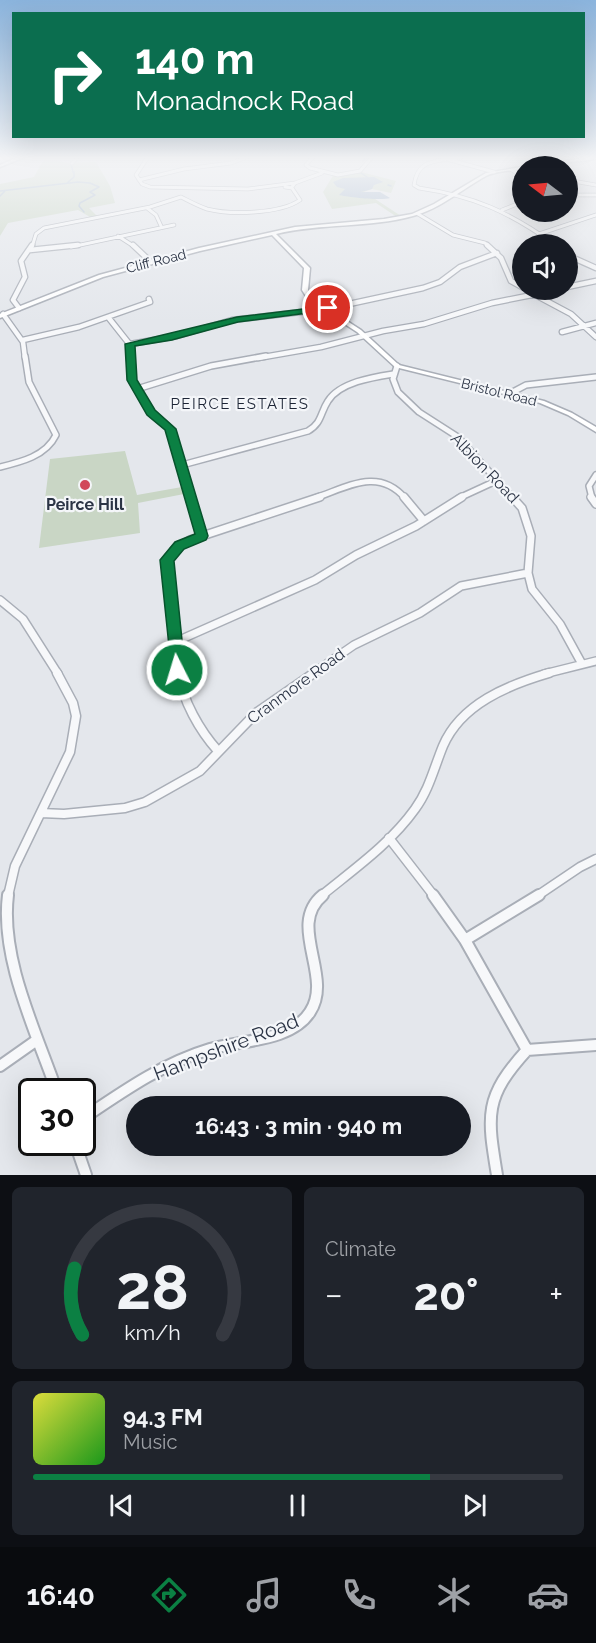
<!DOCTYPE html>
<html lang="en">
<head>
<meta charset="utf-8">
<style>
  :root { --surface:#171b24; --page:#20242c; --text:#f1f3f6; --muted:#9ea1a6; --line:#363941; --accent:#0b8043 }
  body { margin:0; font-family:Raleway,sans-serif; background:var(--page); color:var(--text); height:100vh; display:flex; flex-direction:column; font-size:22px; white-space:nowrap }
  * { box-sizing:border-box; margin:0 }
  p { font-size:20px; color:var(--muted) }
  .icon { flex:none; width:33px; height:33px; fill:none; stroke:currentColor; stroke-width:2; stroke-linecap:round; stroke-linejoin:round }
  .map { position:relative; height:1175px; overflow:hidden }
  .drawer { display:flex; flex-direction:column; gap:12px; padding:12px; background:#0d0f14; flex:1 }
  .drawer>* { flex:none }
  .banner { position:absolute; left:12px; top:12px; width:573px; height:126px; border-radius:0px; box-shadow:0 6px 24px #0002; background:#0b6e4f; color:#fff; overflow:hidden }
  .needle { width:39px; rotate:286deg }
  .tools { position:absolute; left:512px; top:156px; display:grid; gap:12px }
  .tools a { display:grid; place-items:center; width:66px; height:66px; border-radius:50%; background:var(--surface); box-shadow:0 6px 24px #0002; font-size:30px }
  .speed { position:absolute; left:18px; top:1078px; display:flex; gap:12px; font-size:30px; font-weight:700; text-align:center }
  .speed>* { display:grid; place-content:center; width:78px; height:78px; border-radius:50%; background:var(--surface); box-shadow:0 6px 24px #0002; line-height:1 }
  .speed .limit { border:3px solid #111; border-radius:9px; background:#fff; color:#111 }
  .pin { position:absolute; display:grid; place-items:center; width:51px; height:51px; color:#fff; margin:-26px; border:3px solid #fff; border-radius:50%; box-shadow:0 2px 6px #0007 }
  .me { position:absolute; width:66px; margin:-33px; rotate:355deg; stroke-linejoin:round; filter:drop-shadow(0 0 4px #0008) }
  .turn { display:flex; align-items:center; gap:21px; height:126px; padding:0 24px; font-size:27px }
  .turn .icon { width:78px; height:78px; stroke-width:2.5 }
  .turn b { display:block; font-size:42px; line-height:51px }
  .big { font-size:45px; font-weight:700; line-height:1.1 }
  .drawer .widget { flex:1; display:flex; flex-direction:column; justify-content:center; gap:9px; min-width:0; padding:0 21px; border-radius:9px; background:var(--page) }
  .drawer .dial { align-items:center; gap:0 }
  .dial svg { height:156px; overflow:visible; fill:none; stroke:var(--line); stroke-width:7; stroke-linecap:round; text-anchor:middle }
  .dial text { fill:var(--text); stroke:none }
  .song { display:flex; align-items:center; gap:18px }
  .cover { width:72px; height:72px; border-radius:9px; background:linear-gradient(135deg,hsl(60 70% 55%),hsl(120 70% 35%)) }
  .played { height:6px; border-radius:3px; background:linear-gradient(90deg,var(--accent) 75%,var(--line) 75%) }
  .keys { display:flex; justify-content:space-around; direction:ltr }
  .heat { display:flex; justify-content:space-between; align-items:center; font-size:33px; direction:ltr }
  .drawer .tiles { flex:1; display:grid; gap:12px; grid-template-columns:1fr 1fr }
  .widget:last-child { grid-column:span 2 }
  .trip { position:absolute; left:126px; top:1096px; width:345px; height:60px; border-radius:30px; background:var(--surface); box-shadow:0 6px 24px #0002; font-weight:700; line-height:60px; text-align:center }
  .tabs { display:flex; height:96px; justify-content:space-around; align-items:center; background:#090b0e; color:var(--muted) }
  .tabs .icon { width:42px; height:42px }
  .tabs .on { color:var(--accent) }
  .tabs b { font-size:27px; color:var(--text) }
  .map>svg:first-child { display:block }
</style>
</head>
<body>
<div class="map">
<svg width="596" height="1175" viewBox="0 0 596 1175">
  <rect width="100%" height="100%" fill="#e4e7ec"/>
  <path fill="#c9d6c5" d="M44 159 69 163 96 162 110 186 115 203 89 208 97 216 90 217 78 210 8 223 0 236V184L34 177Z
    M361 172 396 181 391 193 372 189 358 194 369 195 401 216 397 217 376 203 332 209 323 192 334 174Z
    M125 451 137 495 182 487 184 494 138 503 140 533 39 548 50 459Z"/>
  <path fill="#9fb4cc" d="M374 177 383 182 374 185 372 189 361 192H380L390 198C382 201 347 197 339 195L345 189 337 187 333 182 343 178Z"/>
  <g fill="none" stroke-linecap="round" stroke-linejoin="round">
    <path stroke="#9fb4cc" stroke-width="1.5" d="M363 161 367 157
      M71 164 73 172
      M361 173 367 177
      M67 183 74 177V172
      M388 185 391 186
      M0 191 78 182 90 183 99 187 90 192 95 195 80 203 79 206 84 212
      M0 196 5 191"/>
    <g stroke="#a9aeb7" stroke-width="4.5">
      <path id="street-far5" d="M148 157 136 175 142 184 150 187 248 189 295 183
        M313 157 306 165 310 168 338 175 360 171 372 157
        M462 157C438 162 418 157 414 185L419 188C474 196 509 212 554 244
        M450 160 494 172
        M72 163 78 157
        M512 170 522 176
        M139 180 184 169 231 163 247 157
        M567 180 596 185
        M292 187 295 183 322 173
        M567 195H596
        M181 197C189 201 198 206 207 209 230 215 280 214 300 200L292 188 285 187
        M147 208 156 215 161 226
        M502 210 517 204 522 193
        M418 214 453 235 485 243 489 247
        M539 234 596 215
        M118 236 135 247
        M32 247 36 234 44 228 150 207 181 197
        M71 247 174 225"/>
    </g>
    <g stroke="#a9aeb7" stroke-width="7">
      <path id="street-far4" d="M133 245 151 262
        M487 245 501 258 511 281 522 287
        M30 250 78 245
        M567 255 596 268
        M567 287 596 281
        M526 290 571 314 596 337
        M19 308 13 300 25 277 21 261 32 245
        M3 314 23 342 25 358
        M108 317 131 346V358
        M562 332 596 323
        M23 340 79 327 150 302 149 299
        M130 344 177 336 232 320 326 309 423 288 440 282 460 267 497 253
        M258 358 321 347 383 331 424 324 492 303 557 290"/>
    </g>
    <g stroke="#a9aeb7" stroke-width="8">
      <path id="street-far3" d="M131 356V379L150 411 171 429 191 498
        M397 366 393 379 398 392 419 412 458 437 513 498
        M137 389 211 366 266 356
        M509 394 526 385 596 377
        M182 465 308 431C322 423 320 413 328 401 340 382 374 377 393 374
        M0 467C21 462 46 456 56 435L29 382 25 356
        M315 498C348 487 378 467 405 498
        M459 498 498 480
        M592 498 589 486 596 475"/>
    </g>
    <g stroke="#a9aeb7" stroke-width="10">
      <path id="street-far2" d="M191 497 202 536
        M404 497 424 521
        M512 497 522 508 531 536 528 573 532 589 560 624 582 664
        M591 497 596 504
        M0 600 23 619 58 674
        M175 642 315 580 356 555 416 526 462 497
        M179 674 167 564 174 550 190 540 320 497
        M312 674 354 645 420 613 461 586 528 573
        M544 674 596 661"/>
    </g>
    <g stroke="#a9aeb7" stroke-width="11">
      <path id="street-far1" d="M179 673C182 700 200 731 218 751
        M41 813 64 814 125 808 145 802 200 771 256 713 314 673
        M389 838 434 896
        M8 896 15 866 70 752 76 716 73 703 57 673
        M321 896C354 869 390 844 415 809 429 790 434 768 443 746 461 704 508 685 549 673
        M537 896 580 867 596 859"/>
    </g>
    <g stroke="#a9aeb7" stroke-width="14">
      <path id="street" d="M8 895C0 959 36 1031 57 1092
        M433 895 465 940 527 1050
        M465 940 539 895
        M0 1066 37 1040
        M82 1119C122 1092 163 1063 210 1049 240 1040 291 1042 310 1012 334 976 286 925 323 895
        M75 1143 86 1175
        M497 1175C487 1115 484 1097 527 1050L596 1045"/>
    </g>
    <g stroke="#a9aeb7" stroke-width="3">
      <path id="secondary" d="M18 157H25L0 167V165Z
        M591 157H596V159L540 166H532Z
        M522 167V169C511 171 496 171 486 176 462 189 440 209 413 216 370 228 321 223 276 234L310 268 308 290 313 299 361 330 399 365 544 401 572 413 596 427V432L568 415 540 403 395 367 357 332 309 301 302 290 304 268 272 235 200 251 103 277 0 318V314L99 275 199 248 295 227 384 219 412 214 434 204 486 173Z"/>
    </g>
    <use href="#street-far5" stroke="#f7f8fa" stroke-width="3"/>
    <use href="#street-far4" stroke="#f7f8fa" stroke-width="4.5"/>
    <use href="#street-far3" stroke="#f7f8fa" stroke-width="5"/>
    <use href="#street-far2" stroke="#f7f8fa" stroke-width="7"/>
    <use href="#street-far1" stroke="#f7f8fa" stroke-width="8"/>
    <use href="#street" stroke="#f7f8fa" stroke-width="10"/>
    <use href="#secondary" fill="#fff" fill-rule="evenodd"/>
  </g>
  <linearGradient id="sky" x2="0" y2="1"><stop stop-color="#8bb4dd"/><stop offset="0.49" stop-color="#f3f4f6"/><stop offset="1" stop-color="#f3f4f6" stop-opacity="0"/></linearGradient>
  <rect width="596" height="322" fill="url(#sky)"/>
  <path fill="#0b8043" stroke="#07532c" stroke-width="1.5" d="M328 306 332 308 331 310 238 322 172 340 135 346 137 380 155 410 176 429 208 536 206 540 184 549 174 561 185 670 183 675 177 677 172 675 160 560 175 542 195 534 165 430 147 415 127 380 125 344 237 317Z"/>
  <circle fill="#d1495b" stroke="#f4f6f9" stroke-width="2" cx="85" cy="485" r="6"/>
  <g text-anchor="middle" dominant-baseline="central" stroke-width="4.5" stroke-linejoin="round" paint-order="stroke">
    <g font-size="14" fill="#2b3445" stroke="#f4f6f9">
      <text transform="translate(156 261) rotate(-14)">Cliff Road</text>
      <text transform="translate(499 392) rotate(14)">Bristol Road</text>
    </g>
    <g font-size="15" letter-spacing="1.5" fill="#1d2536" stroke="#f4f6f9">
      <text x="240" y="404">PEIRCE ESTATES</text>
    </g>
    <g font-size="16" fill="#2b3445" stroke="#f4f6f9">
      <text transform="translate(485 468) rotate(46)">Albion Road</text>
      <text transform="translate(296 686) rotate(-36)">Cranmore Road</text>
    </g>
    <g font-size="16" font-weight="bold" fill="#2b3445" stroke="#f4f6f9">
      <text x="85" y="504">Peirce Hill</text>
    </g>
    <g font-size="20" fill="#2b3445" stroke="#f4f6f9">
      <text transform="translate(226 1047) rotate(-21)">Hampshire Road</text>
    </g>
  </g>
</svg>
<div class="tools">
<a><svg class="needle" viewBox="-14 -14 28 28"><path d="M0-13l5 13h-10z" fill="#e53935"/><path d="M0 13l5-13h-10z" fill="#9ea1a6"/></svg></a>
<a><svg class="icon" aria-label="sound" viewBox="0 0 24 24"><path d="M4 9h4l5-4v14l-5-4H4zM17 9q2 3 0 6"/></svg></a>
</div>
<div class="speed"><div class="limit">30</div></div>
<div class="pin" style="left:328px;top:308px;background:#d93025"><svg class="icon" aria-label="arrive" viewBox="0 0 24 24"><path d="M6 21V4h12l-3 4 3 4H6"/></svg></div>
<svg class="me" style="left:177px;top:670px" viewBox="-20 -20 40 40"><circle r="17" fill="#0b8043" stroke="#fff" stroke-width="3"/><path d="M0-11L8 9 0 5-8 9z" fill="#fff"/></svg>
<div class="trip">16:43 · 3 min · 940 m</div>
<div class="banner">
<div class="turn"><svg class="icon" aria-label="right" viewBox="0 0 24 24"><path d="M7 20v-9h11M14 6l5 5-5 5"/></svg><div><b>140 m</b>Monadnock Road</div></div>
</div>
</div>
<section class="drawer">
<div class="tiles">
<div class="widget dial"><svg viewBox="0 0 100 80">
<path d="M14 69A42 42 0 1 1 86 69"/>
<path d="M14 69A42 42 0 0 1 10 35" stroke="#0b8043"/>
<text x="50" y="56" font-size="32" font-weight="700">28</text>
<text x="50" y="72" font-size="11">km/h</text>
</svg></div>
<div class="widget"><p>Climate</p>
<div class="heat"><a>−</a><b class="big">20°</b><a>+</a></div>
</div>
<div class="widget">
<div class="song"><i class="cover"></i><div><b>94.3 FM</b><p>Music</p></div></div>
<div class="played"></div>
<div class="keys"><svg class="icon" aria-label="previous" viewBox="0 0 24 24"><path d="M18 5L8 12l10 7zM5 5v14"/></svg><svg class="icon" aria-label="pause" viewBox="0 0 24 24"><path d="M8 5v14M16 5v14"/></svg><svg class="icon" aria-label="next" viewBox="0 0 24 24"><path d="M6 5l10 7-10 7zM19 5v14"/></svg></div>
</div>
</div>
</section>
<nav class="tabs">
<b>16:40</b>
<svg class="icon on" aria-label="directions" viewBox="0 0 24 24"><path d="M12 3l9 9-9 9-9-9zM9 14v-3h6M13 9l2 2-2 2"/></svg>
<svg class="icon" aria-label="music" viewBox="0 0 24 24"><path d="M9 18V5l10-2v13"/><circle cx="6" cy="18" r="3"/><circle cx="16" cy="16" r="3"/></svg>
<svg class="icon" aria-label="phone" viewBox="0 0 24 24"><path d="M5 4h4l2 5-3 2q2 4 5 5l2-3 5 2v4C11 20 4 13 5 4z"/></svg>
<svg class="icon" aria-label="climate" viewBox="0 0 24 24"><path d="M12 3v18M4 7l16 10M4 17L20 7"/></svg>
<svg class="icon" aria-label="car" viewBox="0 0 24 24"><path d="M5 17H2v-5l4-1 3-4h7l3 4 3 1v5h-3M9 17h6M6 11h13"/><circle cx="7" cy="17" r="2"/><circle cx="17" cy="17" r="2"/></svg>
</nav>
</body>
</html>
